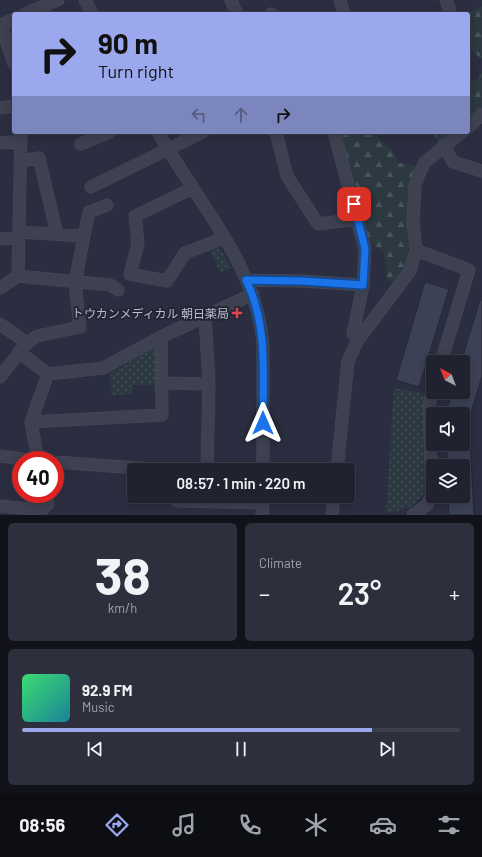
<!DOCTYPE html>
<html lang="en">
<head>
<meta charset="utf-8">
<style>
  :root { --surface:#202230; --page:#2d2f3c; --text:#f1f3f6; --muted:#a2a4ab; --line:#3d3f4c; --accent:#9ca8ee }
  body { margin:0; font-family:Barlow,"Noto Sans JP",sans-serif; background:var(--page); color:var(--text); height:100vh; display:flex; flex-direction:column; font-size:15px; white-space:nowrap }
  * { box-sizing:border-box; margin:0 }
  p { font-size:13px; color:var(--muted) }
  .icon { flex:none; width:22px; height:22px; fill:none; stroke:currentColor; stroke-width:2; stroke-linecap:round; stroke-linejoin:round }
  .map { position:relative; height:515px; overflow:hidden }
  .panel { display:flex; flex-direction:column; gap:8px; padding:8px; background:#12131a; flex:1 }
  .panel>* { flex:none }
  .banner { position:absolute; left:12px; top:12px; width:458px; height:122px; border-radius:4px; box-shadow:0 2px 10px #0003,0 0 0 1px var(--line); background:#9ca8ee; color:#111; overflow:hidden }
  .needle { width:26px; rotate:318deg }
  .buttons { position:absolute; left:426px; top:355px; display:grid; gap:8px }
  .buttons a { display:grid; place-items:center; width:44px; height:44px; border-radius:4px; background:var(--surface); box-shadow:0 2px 10px #0003,0 0 0 1px var(--line); font-size:20px }
  .speed { position:absolute; left:12px; top:451px; display:flex; gap:8px; font-size:20px; font-weight:700; text-align:center }
  .speed>* { display:grid; place-content:center; width:52px; height:52px; border-radius:50%; background:var(--surface); box-shadow:0 2px 10px #0003,0 0 0 1px var(--line); line-height:1 }
  .speed .limit { border:6px solid #d22; background:#fff; color:#111 }
  .pin { position:absolute; display:grid; place-items:center; width:34px; height:34px; color:#fff; margin:-17px; border-radius:8px; box-shadow:0 2px 6px #0006 }
  .me { position:absolute; width:44px; margin:-22px; rotate:0deg; stroke-linejoin:round; filter:drop-shadow(0 0 3px #0008) }
  .turn { display:flex; align-items:center; gap:14px; height:84px; padding:0 20px; font-size:18px }
  .turn .icon { width:52px; height:52px; stroke-width:2.5 }
  .turn b { display:block; font-size:28px; line-height:34px }
  .lanes { display:flex; align-items:center; height:38px; padding:0 20px; background:#0003; justify-content:center; gap:20px; direction:ltr }
  .lanes .off { opacity:.35 }
  .big { font-size:30px; font-weight:600; line-height:1.1 }
  .panel .widget { flex:1; display:flex; flex-direction:column; justify-content:center; gap:6px; min-width:0; padding:0 14px; border-radius:6px; background:var(--page) }
  .panel .dial { align-items:center; gap:0 }
  .dial b { font-size:52px; line-height:1 }
  .song { display:flex; align-items:center; gap:12px }
  .cover { width:48px; height:48px; border-radius:6px; background:linear-gradient(135deg,hsl(140 70% 55%),hsl(190 70% 35%)) }
  .played { height:4px; border-radius:2px; background:linear-gradient(90deg,var(--accent) 80%,var(--line) 80%) }
  .keys { display:flex; justify-content:space-around; direction:ltr }
  .heat { display:flex; justify-content:space-between; align-items:center; font-size:22px; direction:ltr }
  .panel .tiles { flex:1; display:grid; gap:8px; grid-template-columns:1fr 1fr }
  .widget:last-child { grid-column:span 2 }
  .trip { position:absolute; left:127px; top:463px; width:228px; height:40px; border-radius:4px; background:var(--surface); box-shadow:0 2px 10px #0003,0 0 0 1px var(--line); font-weight:600; line-height:40px; text-align:center }
  .tab-bar { display:flex; height:64px; justify-content:space-around; align-items:center; background:#0d0e13; color:var(--muted) }
  .tab-bar .icon { width:28px; height:28px }
  .tab-bar .current { color:var(--accent) }
  .tab-bar b { font-size:18px; color:var(--text) }
  .map>svg:first-child { display:block }
</style>
</head>
<body>
<div class="map">
<svg width="482" height="515" viewBox="0 0 482 515">
  <defs>
    <pattern id="forest-firs" width="22" height="20" patternUnits="userSpaceOnUse"><rect width="22" height="20" fill="#2c3941"/><path d="M5 1l3.5 6h-7zM16 11l3.5 6h-7z" fill="#48545b"/></pattern>
    <pattern id="park-dots" width="8" height="8" patternUnits="userSpaceOnUse"><rect width="8" height="8" fill="#2c3941"/><path d="M2 2h.1M6 6h.1" fill="none" stroke="#48545b" stroke-width="1.8" stroke-linecap="round"/></pattern>
  </defs>
  <rect width="100%" height="100%" fill="#2a2e40"/>
  <path fill="url(#forest-firs)" d="M482 6V59L468 48V14H465Z
    M482 71V106L468 121V82L478 79Z
    M330 132H378V137L394 153 399 163 411 164 414 167C413 175 410 181 409 188 402 225 420 251 394 284L387 278 384 252 368 241 357 211 359 203 357 187 351 178Z
    M434 132H457L440 142 436 139Z"/>
  <path fill="url(#park-dots)" d="M218 248 221 250 231 268 221 272 210 252Z
    M153 348H157L159 385H133V394L111 395 110 374Z
    M394 388 426 394 427 488C414 507 408 510 386 513Z"/>
  <path fill="#3c4155" stroke="#242837" d="M425 282 449 289 419 387 396 380Z
    M480 300H482V376L469 419 474 515H449L448 496H463V466H447V444H463V412L448 407 452 392H463V362H461Z"/>
  <g fill="none" stroke-linecap="round" stroke-linejoin="round">
    <g stroke="#474a59" stroke-width="13">
      <path id="minor" d="M85 0 92 14
        M231 0 237 14
        M340 0 344 14
        M446 0 450 11
        M25 14 58 0
        M271 14H272
        M14 19 1 25 14 64
        M0 108 14 106
        M468 128 482 114
        M158 132C196 201 257 264 263 345V470
        M276 132 287 176 318 224 358 219
        M334 132 365 249 363 285 353 334 358 340
        M0 143 21 141
        M81 144 109 132
        M444 145 453 162 482 171
        M20 161 39 158 57 234
        M91 187 203 132
        M193 188 135 216 138 244 130 274 167 281 185 253 224 238
        M84 236 89 212 107 205
        M0 239 19 238
        M416 250 469 270 441 362
        M18 276 21 132
        M246 280 302 281 363 285
        M0 288 18 276 110 285 118 290
        M205 316 209 384 207 470
        M0 324 27 343
        M19 352 48 374 103 368 161 337 253 294
        M0 377 27 343 37 336 80 327 75 283 84 236 19 232
        M163 383 209 384
        M31 422 162 415 161 337
        M0 456 29 460
        M38 460 31 422 48 374
        M55 462 165 470
        M337 470 348 361 358 340 410 271 416 250 413 222 415 185 420 172 425 162 462 132
        M177 496V501L263 503
        M0 506 42 510 48 504 46 494
        M262 515 263 496
        M332 515 334 496
        M413 515 427 505 432 495 429 405 433 390"/>
    </g>
    <use href="#minor" stroke="#3e4150" stroke-width="12"/>
  </g>
  <g fill="none" stroke-linecap="round" stroke-linejoin="round">
    <g stroke="#114b97" stroke-width="10">
      <path id="route" d="M263 423C263 374 268 325 246 280L302 281 363 285 365 249 354 204"/>
    </g>
    <use href="#route" stroke="#1a73e8" stroke-width="7"/>
  </g>
  <path fill="#e0444e" stroke="#222635" stroke-width="1.5" d="M235 307h4v4h4v4h-4v4h-4v-4h-4v-4h4z"/>
  <g text-anchor="middle" dominant-baseline="central" stroke-width="4" stroke-linejoin="round" paint-order="stroke">
    <g font-size="12" fill="#babdca" stroke="#222635" text-anchor="end">
      <text x="229" y="313">トウカンメディカル 朝日薬局</text>
    </g>
  </g>
</svg>
<div class="buttons">
<a><svg class="needle" viewBox="-14 -14 28 28"><path d="M0-13l5 13h-10z" fill="#e53935"/><path d="M0 13l5-13h-10z" fill="#a2a4ab"/></svg></a>
<a><svg class="icon" aria-label="sound" viewBox="0 0 24 24"><path d="M4 9h4l5-4v14l-5-4H4zM17 9q2 3 0 6"/></svg></a>
<a><svg class="icon" aria-label="layers" viewBox="0 0 24 24"><path d="M12 4l9 5-9 5-9-5zM3 14l9 5 9-5"/></svg></a>
</div>
<div class="speed"><div class="limit">40</div></div>
<div class="pin" style="left:354px;top:204px;background:#d93025"><svg class="icon" aria-label="arrive" viewBox="0 0 24 24"><path d="M6 21V4h12l-3 4 3 4H6"/></svg></div>
<svg class="me" style="left:263px;top:423px" viewBox="-20 -20 40 40"><path d="M0-17L14 15 0 8-14 15z" fill="#1a73e8" stroke="#fff" stroke-width="4"/></svg>
<div class="trip">08:57 · 1 min · 220 m</div>
<div class="banner">
<div class="turn"><svg class="icon" aria-label="right" viewBox="0 0 24 24"><path d="M7 20v-9h11M14 6l5 5-5 5"/></svg><div><b>90 m</b>Turn right</div></div>
<div class="lanes"><svg class="icon off" aria-label="left" viewBox="0 0 24 24"><path d="M17 20v-9H6M10 6l-5 5 5 5"/></svg><svg class="icon off" aria-label="ahead" viewBox="0 0 24 24"><path d="M12 20V5M6 11l6-6 6 6"/></svg><svg class="icon" aria-label="right" viewBox="0 0 24 24"><path d="M7 20v-9h11M14 6l5 5-5 5"/></svg></div>
</div>
</div>
<section class="panel">
<div class="tiles">
<div class="widget dial"><b>38</b><p>km/h</p></div>
<div class="widget"><p>Climate</p>
<div class="heat"><a>−</a><b class="big">23°</b><a>+</a></div>
</div>
<div class="widget">
<div class="song"><i class="cover"></i><div><b>92.9 FM</b><p>Music</p></div></div>
<div class="played"></div>
<div class="keys"><svg class="icon" aria-label="previous" viewBox="0 0 24 24"><path d="M18 5L8 12l10 7zM5 5v14"/></svg><svg class="icon" aria-label="pause" viewBox="0 0 24 24"><path d="M8 5v14M16 5v14"/></svg><svg class="icon" aria-label="next" viewBox="0 0 24 24"><path d="M6 5l10 7-10 7zM19 5v14"/></svg></div>
</div>
</div>
</section>
<nav class="tab-bar">
<b>08:56</b>
<svg class="icon current" aria-label="directions" viewBox="0 0 24 24"><path d="M12 3l9 9-9 9-9-9zM9 14v-3h6M13 9l2 2-2 2"/></svg>
<svg class="icon" aria-label="music" viewBox="0 0 24 24"><path d="M9 18V5l10-2v13"/><circle cx="6" cy="18" r="3"/><circle cx="16" cy="16" r="3"/></svg>
<svg class="icon" aria-label="phone" viewBox="0 0 24 24"><path d="M5 4h4l2 5-3 2q2 4 5 5l2-3 5 2v4C11 20 4 13 5 4z"/></svg>
<svg class="icon" aria-label="climate" viewBox="0 0 24 24"><path d="M12 3v18M4 7l16 10M4 17L20 7"/></svg>
<svg class="icon" aria-label="car" viewBox="0 0 24 24"><path d="M5 17H2v-5l4-1 3-4h7l3 4 3 1v5h-3M9 17h6M6 11h13"/><circle cx="7" cy="17" r="2"/><circle cx="17" cy="17" r="2"/></svg>
<svg class="icon" aria-label="filters" viewBox="0 0 24 24"><path d="M4 7h16M4 17h16"/><circle cx="9" cy="7" r="2"/><circle cx="15" cy="17" r="2"/></svg>
</nav>
</body>
</html>
